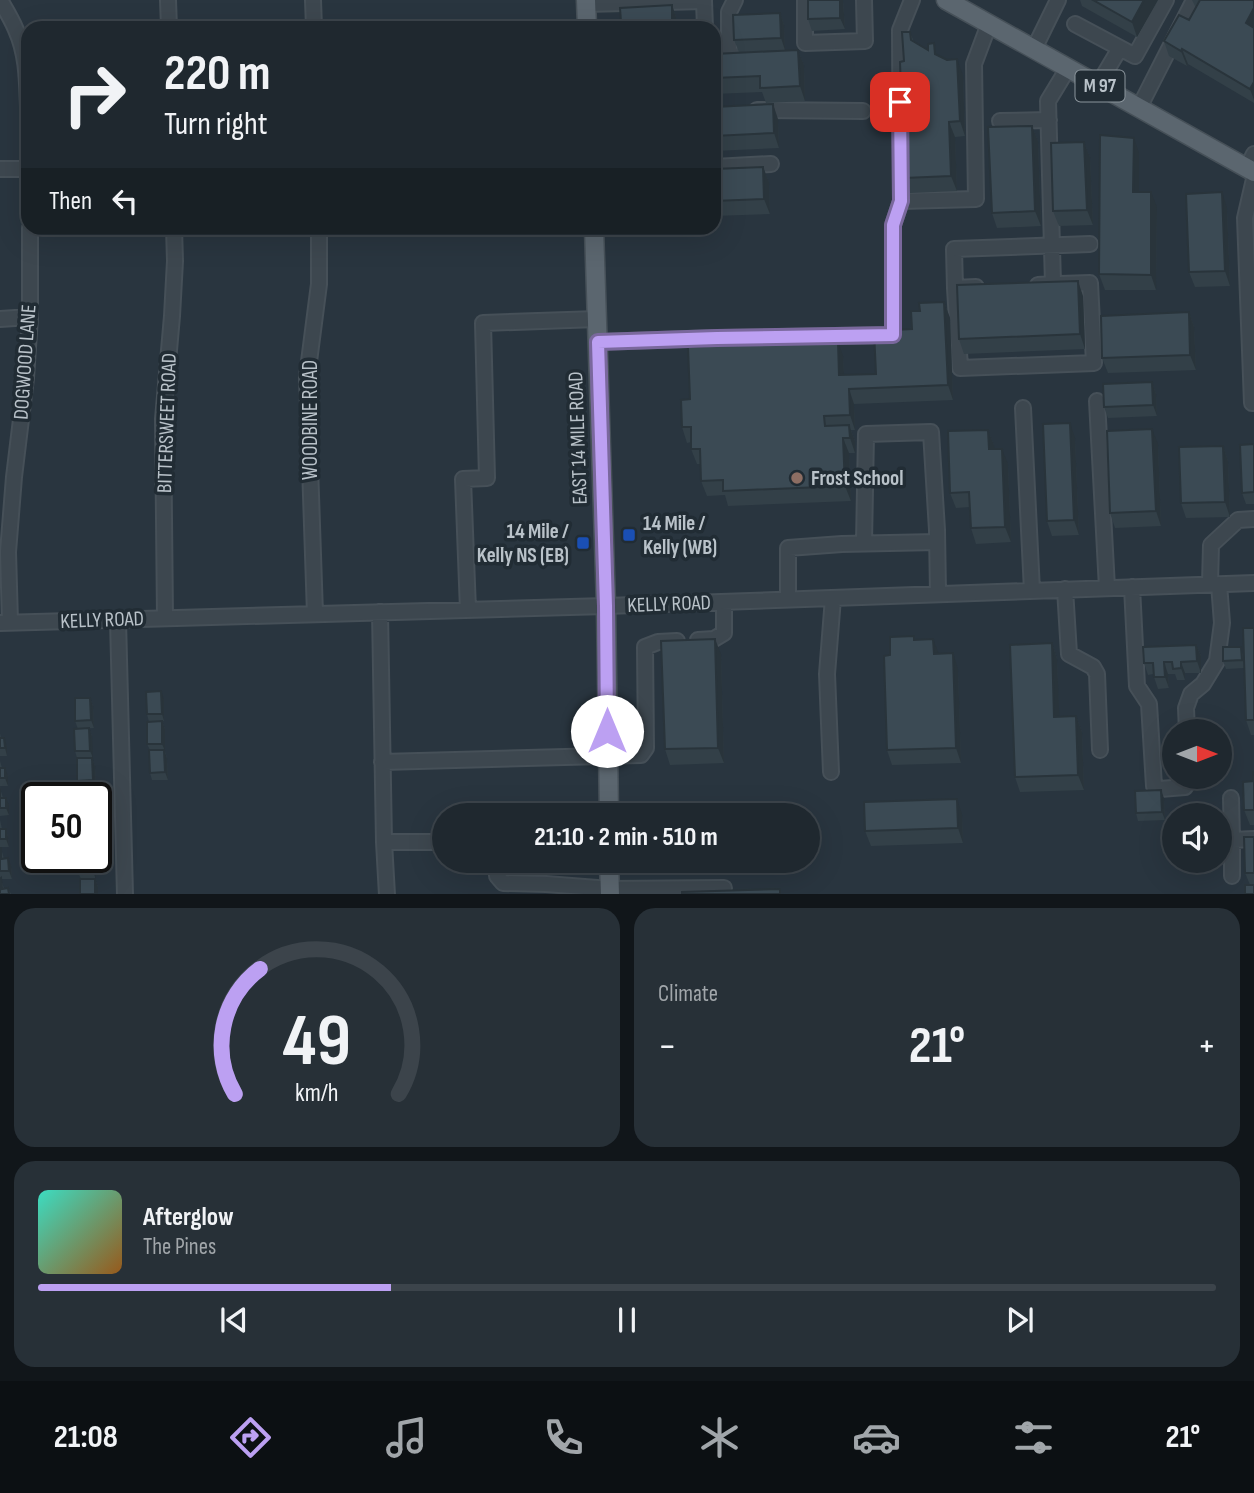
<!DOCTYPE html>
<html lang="en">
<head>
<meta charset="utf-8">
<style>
  :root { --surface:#1f282f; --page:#273037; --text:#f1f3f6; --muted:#a1a6aa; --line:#3c444b; --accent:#bca0f2 }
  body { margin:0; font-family:"Sofia Sans Condensed",sans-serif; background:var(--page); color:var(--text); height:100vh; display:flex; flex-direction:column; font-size:26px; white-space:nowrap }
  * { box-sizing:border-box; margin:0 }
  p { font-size:23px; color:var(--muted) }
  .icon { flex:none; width:38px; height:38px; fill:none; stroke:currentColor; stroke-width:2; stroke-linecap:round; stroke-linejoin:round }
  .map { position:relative; height:894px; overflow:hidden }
  .sheet { display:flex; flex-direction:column; gap:14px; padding:14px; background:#11161a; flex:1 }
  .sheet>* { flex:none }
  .guide { position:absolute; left:21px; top:21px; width:700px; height:214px; border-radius:21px; box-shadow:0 7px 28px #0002,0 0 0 2px var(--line); background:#1f282f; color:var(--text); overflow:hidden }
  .needle { width:46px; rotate:90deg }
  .fabs { position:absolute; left:1162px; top:719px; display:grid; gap:14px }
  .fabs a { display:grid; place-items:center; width:70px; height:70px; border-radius:50%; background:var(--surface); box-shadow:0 7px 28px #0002,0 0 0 2px var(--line); font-size:35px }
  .speed { position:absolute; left:21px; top:782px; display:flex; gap:14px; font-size:35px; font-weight:700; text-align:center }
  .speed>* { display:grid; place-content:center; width:91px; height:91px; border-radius:50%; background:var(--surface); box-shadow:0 7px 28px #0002,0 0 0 2px var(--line); line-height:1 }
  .speed .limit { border:4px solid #111; border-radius:10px; background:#fff; color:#111 }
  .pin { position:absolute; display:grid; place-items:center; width:60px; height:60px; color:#fff; margin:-30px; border-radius:14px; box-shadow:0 4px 10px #0006 }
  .me { position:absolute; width:77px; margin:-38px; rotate:0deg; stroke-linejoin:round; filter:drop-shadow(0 0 5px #0008) }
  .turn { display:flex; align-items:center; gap:24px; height:147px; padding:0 28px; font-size:32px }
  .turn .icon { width:91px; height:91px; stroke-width:2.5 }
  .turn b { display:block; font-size:49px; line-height:60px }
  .then { display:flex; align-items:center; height:66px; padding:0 28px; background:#0003; gap:14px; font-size:26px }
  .big { font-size:52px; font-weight:700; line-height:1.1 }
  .sheet .tile { flex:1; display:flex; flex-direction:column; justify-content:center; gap:10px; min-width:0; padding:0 24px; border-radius:21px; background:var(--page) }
  .sheet .dial { align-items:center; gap:0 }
  .dial svg { height:182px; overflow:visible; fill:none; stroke:var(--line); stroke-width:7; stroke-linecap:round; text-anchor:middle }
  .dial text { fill:var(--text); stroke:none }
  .song { display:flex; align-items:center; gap:21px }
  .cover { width:84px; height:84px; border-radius:10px; background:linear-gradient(135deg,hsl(170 70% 55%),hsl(30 70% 35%)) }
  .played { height:7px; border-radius:4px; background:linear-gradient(90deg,var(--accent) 30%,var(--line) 30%) }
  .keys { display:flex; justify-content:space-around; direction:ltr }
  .heat { display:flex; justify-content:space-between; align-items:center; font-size:38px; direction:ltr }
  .sheet .tiles { flex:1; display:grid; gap:14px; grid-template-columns:1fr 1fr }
  .tile:last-child { grid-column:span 2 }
  .trip { position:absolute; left:432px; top:803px; width:388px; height:70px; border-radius:35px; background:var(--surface); box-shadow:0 7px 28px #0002,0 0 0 2px var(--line); font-weight:700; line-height:70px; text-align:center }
  .tabs { display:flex; height:112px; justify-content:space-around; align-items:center; background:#0c1013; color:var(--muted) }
  .tabs .icon { width:49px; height:49px }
  .tabs .active { color:var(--accent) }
  .tabs b { font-size:32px; color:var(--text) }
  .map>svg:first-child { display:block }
</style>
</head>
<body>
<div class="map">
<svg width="1254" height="895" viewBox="0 0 1254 895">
  <rect width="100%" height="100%" fill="#29353f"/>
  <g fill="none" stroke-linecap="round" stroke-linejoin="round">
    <g stroke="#465058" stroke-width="18">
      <path id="minor" d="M0 0C6 10 12 20 16 30 27 54 27 81 28 107
        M168 0 169 28
        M313 0 314 28
        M735 0 729 12V56L745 55
        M805 0V43L865 41 864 0
        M912 0 900 30 901 201 976 199 974 64 989 24
        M586 4 704 1 705 28
        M1075 24 1135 56 1166 0
        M1034 49 1058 0
        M1098 85 1120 48
        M1139 108 1194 0
        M757 110 863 111
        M1000 121 1049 120
        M714 167 771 164
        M1247 168 1254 154
        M0 169H28
        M1254 179 1245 218 1252 403H1254
        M1038 285 1053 284 1048 101 1068 68
        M976 287 955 288 960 368 1094 363 1090 283 1060 284
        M955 288 954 249 1090 244
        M0 319 30 317
        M598 342 717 338 893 335V225L901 201
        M1097 401 1107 588
        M1023 408 1032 591
        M864 543 866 434 931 432 937 530 938 594
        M1210 584 1211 545 1238 520 1254 519
        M1132 587 1137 686 1149 704 1154 786 1160 789 1185 787 1188 782V777
        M1065 589 1069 654 1093 667 1097 674 1100 750
        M788 599V548L842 544 937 542
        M468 610 463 479 487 478 483 323 597 319
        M380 612 384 842 387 895
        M315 614 307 377 319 284V228
        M165 618 163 419 172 316 175 261 174 228
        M118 620 125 895
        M10 622 8 552 14 477 26 378 30 317V228
        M0 623 606 606 1254 583
        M698 640 714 639 724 633V602
        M1187 732 1186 708 1191 694 1203 684 1217 661 1222 623 1219 584
        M382 762 641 755 646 748 645 647 658 642 677 641
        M831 772 827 674 833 598
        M1231 798 1232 840
        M384 842H444
        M497 861V876L503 883 546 884 610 889 724 888
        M1232 876V840L1254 839"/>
    </g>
    <g stroke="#465058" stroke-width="21">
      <path id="major" d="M586 0 587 28
        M946 0 1254 172
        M594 228 606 606 609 816
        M609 861 610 895"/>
    </g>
    <use href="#minor" stroke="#3d474f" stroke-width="14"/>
    <use href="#major" stroke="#5b666f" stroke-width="18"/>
  </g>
  <path fill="#334048" d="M808 0H843L845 29 812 31 808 19Z
    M1080 0H1158L1137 37 1082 6Z
    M1192 0H1254V103L1188 64 1187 66 1169 56 1164 41 1189 20 1196 8Z
    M672 5 676 17V28H623L621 22Z
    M780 13 784 25 785 50 739 52 734 40Z
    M910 32 914 42 939 56 963 75 965 136 955 137 957 191 910 193 904 178V61Z
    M798 50 804 65 805 101 766 103 762 92 714 94V54Z
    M714 107 778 119 779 148 714 151Z
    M1032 126 1038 141 1041 226 997 228 992 213Z
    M1084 142 1090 157 1093 225 1059 226 1053 211Z
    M1139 153V192L1157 207 1156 290H1105L1099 274Z
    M763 167 769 182 770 214 714 216V169Z
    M1227 208 1230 286 1195 287 1189 272Z
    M1083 296 1085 349 964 354 959 339Z
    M944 302 950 318 953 400 854 404 855 430H851L855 441V453H849L851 501 728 506 725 495 707 496 701 481V464H697L691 449V442L687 443 682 427 690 399 748 344 771 331 776 343 843 356 844 375 876 374 912 329 920 311Z
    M1189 312 1194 327 1196 370 1108 373 1102 358Z
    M1152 382 1156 394 1157 416 1108 418 1104 407Z
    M988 430 994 445V449L1008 464 1011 542 976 544 971 528 970 507 956 508 950 493Z
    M1075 438 1079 535 1052 536 1047 521Z
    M1158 444 1161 526 1115 528 1110 513Z
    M1254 444V504H1246L1242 493Z
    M1223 446 1228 461 1230 517 1186 518 1181 503Z
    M1254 628V735H1251L1246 720 1244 668 1226 669 1223 661 1244 653Z
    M915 640 939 654 958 669 961 763 892 765 887 750 890 655Z
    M1052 643 1057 659 1059 717 1076 716 1082 732 1084 790 1020 792 1015 777Z
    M1196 645 1201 656V673H1185V680H1177L1175 674H1168L1169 688 1158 689 1153 674 1148 675 1144 663Z
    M721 654 724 763 670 765 665 749Z
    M90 698 93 706 94 728 78 729 75 721Z
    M164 699V721H162L165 729V751L167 758 168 780H152L150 773V750L147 744 149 722 147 714Z
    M89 728 92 736V758L95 766 96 788H80L77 781V758L75 751Z
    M0 733 1 738 7 746V756H0Z
    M0 761 2 768 8 776V786H0Z
    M1254 772V825H1250L1244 810 1253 781Z
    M0 788 3 798 9 805V815L0 816Z
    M1164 798 1165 820 1138 821 1136 813Z
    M962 814 963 843 871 846 865 831Z
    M0 820 2 829H6L8 837 9 847H0Z
    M1254 837V894L1245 873Z
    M0 848H1L4 859 11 866 12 879H1L4 889 8 888 11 894H0Z
    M77 858H95V879L98 887V894H80L81 879 78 872Z"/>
  <path fill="#29343b" d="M840 0H843V1L845 29 840 18Z
    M1144 0H1158L1137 37 1132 22Z
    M672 5 676 17V28H675L672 20Z
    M1254 8V33L1246 23Z
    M780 13 784 25 785 50 781 38Z
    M1182 49 1188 64 1187 66 1181 51Z
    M798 50 804 65 805 101 800 86Z
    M957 59 963 75 965 136 960 121Z
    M1254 82V100L1250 89Z
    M773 104 778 119 779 148 774 133Z
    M949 122 955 137 957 191 951 176Z
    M1032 126 1038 141 1041 226 1035 211Z
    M1134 138 1139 153V207L1133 192Z
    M1084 142 1090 157 1093 225 1087 210Z
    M763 167 769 182 770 214 764 199Z
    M1151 192 1157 207 1156 290 1151 275Z
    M1222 192 1227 208 1230 286 1225 271Z
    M1078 281 1083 296 1085 349 1080 334Z
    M944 302 950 318 953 400 948 385Z
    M1189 312 1194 327 1196 370 1190 355Z
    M771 331 777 346 772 343Z
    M838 341 843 356 845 390 839 375Z
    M1152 382 1156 394 1157 416 1153 405Z
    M849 389 854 404 855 430 850 415Z
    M1070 423 1075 438 1079 535 1074 520Z
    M849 425 855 441V453L850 438Z
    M1152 429 1158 444 1161 526 1156 511Z
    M988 430 994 445 995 464 989 449Z
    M843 438 849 453 851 501 845 486Z
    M1223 446 1228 461 1230 517 1225 502Z
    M1002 449 1008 464 1011 542 1005 527Z
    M715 639 721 654 724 763 718 748Z
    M933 639 939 654H934Z
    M1052 643 1057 659 1060 732 1054 717Z
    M1196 645 1201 656V673L1197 661Z
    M953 653 958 669 961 763 956 748Z
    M1164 662 1168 674 1169 688 1165 677Z
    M1181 662 1185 673V680L1181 668Z
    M161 691 164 699V721L162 714Z
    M90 698 93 706 94 728 91 720Z
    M1076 716 1082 732 1084 790 1078 775Z
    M162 721 165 729V751L162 744Z
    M89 728 92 736 93 758 90 751Z
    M4 738 7 746V756L5 748Z
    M164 750 167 758 168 780 165 772Z
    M92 758 95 766 96 788 93 780Z
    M5 768 8 776V786L5 778Z
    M1161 790 1164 798 1165 820 1162 812Z
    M6 798 9 805V815L6 808Z
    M957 799 962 814 963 843 958 828Z
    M6 829 8 837 9 847 6 839Z
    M8 858 11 866 12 879 9 871Z
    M93 858H95L96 879 93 872Z
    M95 879 98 887V894H95Z"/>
  <path fill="#3b4a54" stroke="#29343b" stroke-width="2" d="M808 0H840V18L808 19Z
    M1093 0H1144L1132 22Z
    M1200 0H1254V8L1246 23 1254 28V82L1250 89 1182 49 1181 51 1164 41 1179 15 1189 20Z
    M672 5V20L621 22 620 8Z
    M780 13 781 38 734 40 733 15Z
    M902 32H910L911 40 928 50V44L934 43 935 54 947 60 957 59 960 121 949 122 951 176 904 178 900 62 904 61Z
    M798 50 800 86 760 88V76L714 78V54Z
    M773 104 774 133 714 136V107Z
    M1032 126 1035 211 992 213 988 127Z
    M1100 135 1134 138 1133 192H1151V275L1099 274Z
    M1084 142 1087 210 1053 211 1051 143Z
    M763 167 764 199 714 201V169Z
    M1222 192 1225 271 1189 272 1186 194Z
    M1078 281 1080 334 959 339 957 285Z
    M944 302 948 385 849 389 850 415 824 416 825 426 849 425 850 438H843L845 486 723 491V480L701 481 700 449H691V427H682L681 400 690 399 688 347 748 344 747 332 771 331 772 343 838 341 839 375 876 374 874 331 912 329 911 311H920L919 303Z
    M1189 312 1190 355 1102 358 1101 316Z
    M1152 382 1153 405 1104 407 1103 384Z
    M1070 423 1074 520 1047 521 1043 424Z
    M1152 429 1156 511 1110 513 1107 431Z
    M988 430 989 449H1002L1005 527 971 528 969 492 950 493 948 431Z
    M1254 444V492L1242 493 1240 445Z
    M1223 446 1225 502 1181 503 1179 447Z
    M1243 628H1254V720H1246Z
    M914 636V640L933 639 934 654 953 653 956 748 887 750 884 656 890 655V637Z
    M715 639 718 748 665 749 661 641Z
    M1052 643 1054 717 1076 716 1078 775 1015 777 1010 645Z
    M1196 645 1197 661 1181 662V668L1173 669 1172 662H1164L1165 677H1154L1153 663H1144L1143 647Z
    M1223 647H1241L1242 660 1223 661Z
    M161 691 162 714H147L146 692Z
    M75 698H90L91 720 75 721Z
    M162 721V744H147V722Z
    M89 728 90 751H75L74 729Z
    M0 738H4L5 748H0Z
    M149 750H164L165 772 150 773Z
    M77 758H92L93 780 77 781Z
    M0 768H5V778H0Z
    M1253 772H1254V810H1244L1243 782 1253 781Z
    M0 788V798H6V808H0Z
    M78 789H93V798H78Z
    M1161 790 1162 812 1136 813 1135 791Z
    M957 799 958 828 865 831 864 802Z
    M0 829H6V839H0Z
    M1244 837H1254V873H1245Z
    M0 848H1V859L8 858 9 871H0Z
    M77 858H93V872H78Z
    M1 878 2 889 8 888 9 894H0V879Z
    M80 879H95V894H80Z
    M1245 885H1254V894H1245Z
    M780 889V894H682V892Z"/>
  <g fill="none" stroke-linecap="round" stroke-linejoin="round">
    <g stroke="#7a689d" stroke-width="18">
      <path id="route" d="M607 731 606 606 598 342 717 338 893 335V225L901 201 900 102"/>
    </g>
    <use href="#route" stroke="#bca0f2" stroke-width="12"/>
  </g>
  <circle fill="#8d6e63" stroke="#212c34" stroke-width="2.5" cx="797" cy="478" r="7"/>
  <g fill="#1a4fb4" stroke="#212c34" stroke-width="2.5">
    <rect x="622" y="528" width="14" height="14" rx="3.5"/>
    <rect x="576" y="536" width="14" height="14" rx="3.5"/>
  </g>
  <g text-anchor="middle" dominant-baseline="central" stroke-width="7" stroke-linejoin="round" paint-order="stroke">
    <rect fill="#212c34" stroke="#8b959c" stroke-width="2" x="1075.5" y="70.5" width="49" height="31" rx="5"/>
    <g font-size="19" font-weight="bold" fill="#b9c2c9">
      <text x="1100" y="86">M 97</text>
    </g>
    <g font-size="21" fill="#b9c2c9" stroke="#212c34">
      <text transform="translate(25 362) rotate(-86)">DOGWOOD LANE</text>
      <text transform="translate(310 420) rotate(-90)">WOODBINE ROAD</text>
      <text transform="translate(167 423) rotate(-88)">BITTERSWEET ROAD</text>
      <text transform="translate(578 438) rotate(-92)">EAST 14 MILE ROAD</text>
      <text transform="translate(669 604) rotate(-2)">KELLY ROAD</text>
      <text transform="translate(102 620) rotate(-2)">KELLY ROAD</text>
    </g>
    <g font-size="21" font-weight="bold" fill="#b9c2c9" stroke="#212c34" text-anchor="start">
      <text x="811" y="478">Frost School</text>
      <text x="643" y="523">14 Mile /<tspan x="643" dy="24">Kelly (WB)</tspan></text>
      <text x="569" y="531" text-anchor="end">14 Mile /<tspan x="569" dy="24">Kelly NS (EB)</tspan></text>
    </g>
  </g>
</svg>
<div class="fabs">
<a><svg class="needle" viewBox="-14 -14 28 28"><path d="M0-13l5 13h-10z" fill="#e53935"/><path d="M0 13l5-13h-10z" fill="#a1a6aa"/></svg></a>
<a><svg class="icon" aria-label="sound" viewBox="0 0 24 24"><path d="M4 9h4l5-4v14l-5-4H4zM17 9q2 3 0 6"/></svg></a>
</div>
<div class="speed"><div class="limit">50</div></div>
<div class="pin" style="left:900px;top:102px;background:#d93025"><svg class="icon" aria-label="arrive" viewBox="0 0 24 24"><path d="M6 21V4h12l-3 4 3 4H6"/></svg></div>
<svg class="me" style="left:607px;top:731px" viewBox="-20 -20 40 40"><circle r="19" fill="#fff"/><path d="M0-13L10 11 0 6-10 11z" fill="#bca0f2"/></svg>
<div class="trip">21:10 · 2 min · 510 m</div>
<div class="guide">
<div class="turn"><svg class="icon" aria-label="right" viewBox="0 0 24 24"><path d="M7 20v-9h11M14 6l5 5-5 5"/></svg><div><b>220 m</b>Turn right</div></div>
<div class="then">Then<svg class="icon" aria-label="left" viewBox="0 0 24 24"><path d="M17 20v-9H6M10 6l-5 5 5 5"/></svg></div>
</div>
</div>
<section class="sheet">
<div class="tiles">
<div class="tile dial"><svg viewBox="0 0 100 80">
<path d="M14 69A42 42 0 1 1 86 69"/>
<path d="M14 69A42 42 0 0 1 25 14" stroke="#bca0f2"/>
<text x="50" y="56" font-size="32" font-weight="700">49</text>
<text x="50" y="72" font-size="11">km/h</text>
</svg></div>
<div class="tile"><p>Climate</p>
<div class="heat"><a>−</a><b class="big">21°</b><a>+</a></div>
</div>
<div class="tile">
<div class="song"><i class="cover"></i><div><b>Afterglow</b><p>The Pines</p></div></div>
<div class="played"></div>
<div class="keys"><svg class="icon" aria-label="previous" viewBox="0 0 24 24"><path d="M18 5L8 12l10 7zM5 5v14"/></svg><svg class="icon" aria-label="pause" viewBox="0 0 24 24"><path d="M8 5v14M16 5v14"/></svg><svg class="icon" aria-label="next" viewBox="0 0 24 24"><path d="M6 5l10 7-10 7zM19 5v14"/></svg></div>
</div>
</div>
</section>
<nav class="tabs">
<b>21:08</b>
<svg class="icon active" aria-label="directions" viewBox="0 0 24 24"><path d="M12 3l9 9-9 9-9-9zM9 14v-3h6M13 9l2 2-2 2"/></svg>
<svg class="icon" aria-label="music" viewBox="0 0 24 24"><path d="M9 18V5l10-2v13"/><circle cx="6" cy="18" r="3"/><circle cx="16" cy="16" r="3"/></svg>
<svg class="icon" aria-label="phone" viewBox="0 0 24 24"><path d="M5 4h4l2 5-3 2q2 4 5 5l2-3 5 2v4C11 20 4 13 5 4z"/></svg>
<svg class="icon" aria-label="climate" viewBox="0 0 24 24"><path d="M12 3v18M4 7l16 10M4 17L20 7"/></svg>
<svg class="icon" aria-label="car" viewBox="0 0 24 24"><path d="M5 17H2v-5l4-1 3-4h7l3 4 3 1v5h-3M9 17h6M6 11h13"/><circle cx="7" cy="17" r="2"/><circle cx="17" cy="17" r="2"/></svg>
<svg class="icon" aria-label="filters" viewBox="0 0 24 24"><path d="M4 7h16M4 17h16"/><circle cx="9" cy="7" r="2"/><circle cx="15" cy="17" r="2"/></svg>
<b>21°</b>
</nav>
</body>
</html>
